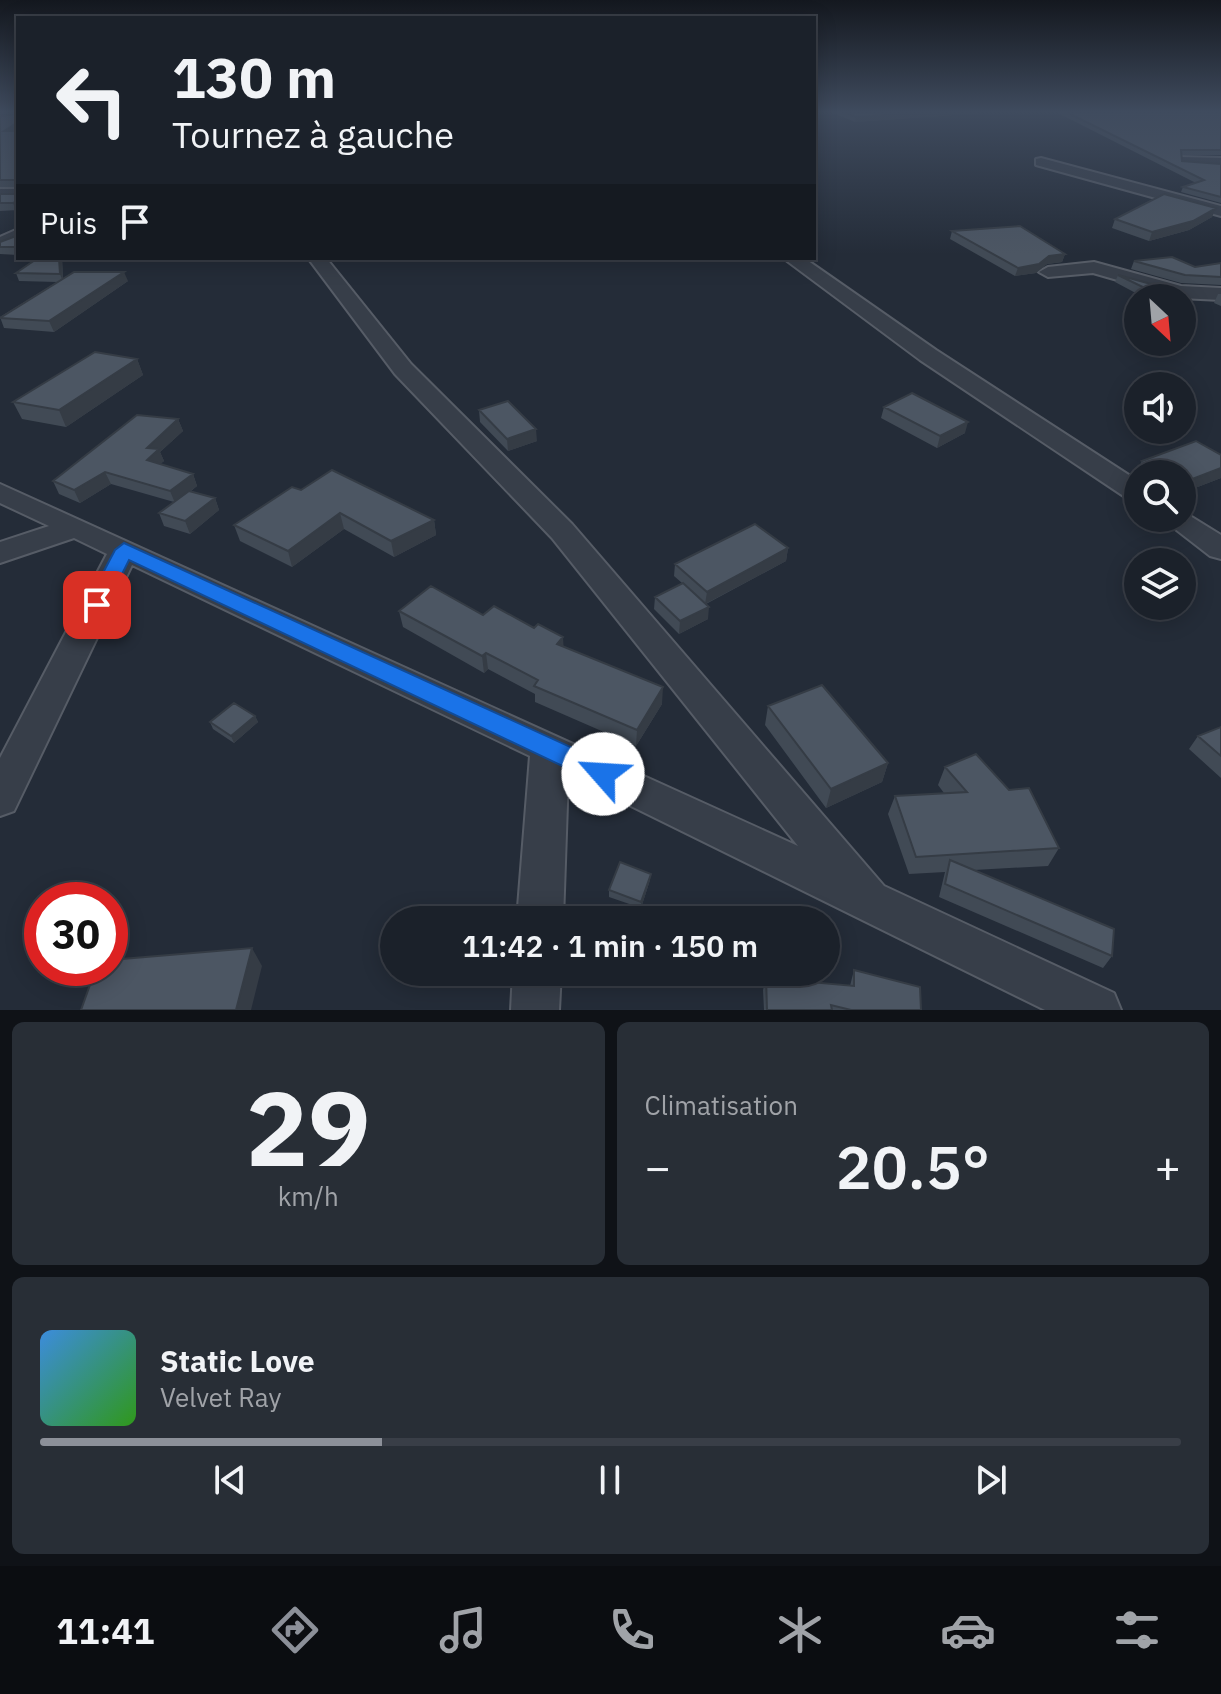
<!DOCTYPE html>
<html lang="fr">
<head>
<meta charset="utf-8">
<style>
  :root { --surface:#1b212a; --page:#282e36; --text:#f1f3f6; --muted:#a0a3a8; --line:#393e47; --accent:#8c9099 }
  body { margin:0; font-family:"IBM Plex Sans",sans-serif; background:var(--page); color:var(--text); height:100vh; display:flex; flex-direction:column; font-size:30px; white-space:nowrap }
  * { box-sizing:border-box; margin:0 }
  p { font-size:26px; color:var(--muted) }
  .icon { flex:none; width:44px; height:44px; fill:none; stroke:currentColor; stroke-width:2; stroke-linecap:round; stroke-linejoin:round }
  .map { position:relative; height:1010px; overflow:hidden }
  .drawer { display:flex; flex-direction:column; gap:12px; padding:12px; background:#0f1217; flex:1 }
  .drawer>* { flex:none }
  .guide { position:absolute; left:16px; top:16px; width:800px; height:244px; border-radius:0px; box-shadow:0 4px 20px #0003,0 0 0 2px var(--line); background:#1b212a; color:var(--text); overflow:hidden }
  .needle { width:52px; rotate:154deg }
  .controls { position:absolute; left:1124px; top:284px; display:grid; gap:16px }
  .controls a { display:grid; place-items:center; width:72px; height:72px; border-radius:50%; background:var(--surface); box-shadow:0 4px 20px #0003,0 0 0 2px var(--line); font-size:40px }
  .speed { position:absolute; left:24px; top:882px; display:flex; gap:16px; font-size:40px; font-weight:700; text-align:center }
  .speed>* { display:grid; place-content:center; width:104px; height:104px; border-radius:50%; background:var(--surface); box-shadow:0 4px 20px #0003,0 0 0 2px var(--line); line-height:1 }
  .speed .limit { border:12px solid #d22; background:#fff; color:#111 }
  .pin { position:absolute; display:grid; place-items:center; width:68px; height:68px; color:#fff; margin:-34px; border-radius:16px; box-shadow:0 4px 12px #0006 }
  .me { position:absolute; width:88px; margin:-44px; rotate:296deg; stroke-linejoin:round; filter:drop-shadow(0 0 6px #0008) }
  .turn { display:flex; align-items:center; gap:28px; height:168px; padding:0 24px; font-size:36px }
  .turn .icon { width:104px; height:104px; stroke-width:2.5 }
  .turn b { display:block; font-size:56px; line-height:68px }
  .then { display:flex; align-items:center; height:76px; padding:0 24px; background:#0003; gap:16px; font-size:30px }
  .big { font-size:60px; font-weight:600; line-height:1.1 }
  .drawer .tile { flex:1; display:flex; flex-direction:column; justify-content:center; gap:12px; min-width:0; padding:0 28px; border-radius:12px; background:var(--page) }
  .drawer .dial { align-items:center; gap:0 }
  .dial b { font-size:104px; line-height:1 }
  .song { display:flex; align-items:center; gap:24px }
  .cover { width:96px; height:96px; border-radius:12px; background:linear-gradient(135deg,hsl(210 70% 55%),hsl(110 70% 35%)) }
  .played { height:8px; border-radius:4px; background:linear-gradient(90deg,var(--accent) 30%,var(--line) 30%) }
  .keys { display:flex; justify-content:space-around; direction:ltr }
  .heat { display:flex; justify-content:space-between; align-items:center; font-size:44px; direction:ltr }
  .drawer .tiles { flex:1; display:grid; gap:12px; grid-template-columns:1fr 1fr }
  .tile:last-child { grid-column:span 2 }
  .trip { position:absolute; left:380px; top:906px; width:460px; height:80px; border-radius:40px; background:var(--surface); box-shadow:0 4px 20px #0003,0 0 0 2px var(--line); font-weight:600; line-height:80px; text-align:center }
  .menu { display:flex; height:128px; justify-content:space-around; align-items:center; background:#0b0d11; color:var(--muted) }
  .menu .icon { width:56px; height:56px }
  .menu .current { color:var(--accent) }
  .menu b { font-size:36px; color:var(--text) }
  .map>svg:first-child { display:block }
</style>
</head>
<body>
<div class="map">
<svg width="1221" height="1010" viewBox="0 0 1221 1010">
  <rect width="100%" height="100%" fill="#242c38"/>
  <g fill="none" stroke-linecap="round" stroke-linejoin="round">
    <g stroke="#565c66" stroke-width="4">
      <path id="street" d="M0 112H18V118L0 119Z
        M1181 157 1221 158V166L1186 164 1181 163Z
        M1041 158 1221 206V216L1036 165V159Z
        M0 189H18V199H0Z
        M18 229V241L0 249V237Z
        M308 258H326L411 364 572 524 884 886 1114 993 1121 1010H1045L568 775 563 920H517L530 756 132 565 14 811 0 816V758L107 554 74 538 0 563V542L49 526 0 503V484L798 846 552 538 395 374Z
        M783 258H804L936 350 1138 481V501L1128 499 920 360Z
        M1094 262 1181 286 1221 288V300L1180 298 1093 273 1048 277 1039 272 1048 267Z
        M1182 511 1221 535V559L1210 556 1161 518H1182Z
        M513 972H561L559 1010H511Z"/>
    </g>
    <use href="#street" fill="#373e49" fill-rule="evenodd"/>
  </g>
  <path fill="#414a55" d="M18 112V130L16 131 18 210 0 211V194H17V187H0V116L18 114Z
    M831 112H996L855 122Z
    M1056 112H1221V155H1182V161L1221 164V203L1181 192 1183 187 1196 183Z
    M1216 208 1212 217 1189 230 1149 241 1112 228 1115 219Z
    M18 228V255L0 254V242L16 236Z
    M952 231 1065 254 1062 262 1047 264 1036 273 1015 276 950 239Z
    M62 258 63 278 128 281 54 332 4 328 0 317 57 282 19 281 16 273Z
    M1134 261 1195 267 1221 263V285L1181 283 1131 269Z
    M1118 275 1173 290 1170 298H1145L1115 282Z
    M1218 294H1221V306L1214 303Z
    M137 359 143 375 66 427 22 419 13 402Z
    M884 407 965 433 937 448 881 418Z
    M479 410 537 441 508 451 480 422Z
    M178 419 183 431 160 452 164 461 160 464 193 474 197 486 191 491 215 498 219 510 190 534 164 526 159 513 174 502 111 484 80 503 59 494 53 481Z
    M1221 455V478L1182 493V474H1138L1136 473 1142 461Z
    M301 490 434 520 436 535 394 557 344 529 292 567 240 541 234 525Z
    M788 548 786 561 706 604 708 619 679 634 654 609 655 597 682 583 674 576 675 564Z
    M399 611 483 615 564 647 662 704 636 746 535 702V694L488 669 484 673 403 627Z
    M768 706 888 763 882 782 826 808 765 725Z
    M255 716 258 722 234 743 213 729 210 722Z
    M1221 727V778L1189 749 1198 736Z
    M945 767 1059 848 1048 866 974 870 1112 956 1103 968 939 897 945 872 909 874 888 814 895 796 944 793 938 785Z
    M650 880 641 908 609 897V890Z
    M854 970 921 1010H764L763 990 766 978 850 986Z"/>
  <path fill="#353c45" d="M931 112H996L855 122 856 117Z
    M18 122V130L6 138 4 131Z
    M18 201V210L16 211 13 203Z
    M1216 208 1212 217 1189 230 1149 241 1152 232Z
    M1065 254 1062 262 1047 264 1036 273 1015 276 1018 268 1049 256Z
    M59 258H62L63 282 60 274Z
    M124 272 128 281 54 332 49 321Z
    M1173 290 1170 298H1153L1155 293Z
    M137 359 143 375 66 427 59 410Z
    M178 419 183 431 160 452 164 461 151 472 147 460V448Z
    M968 422 965 433 937 448 940 436Z
    M536 429 537 441 508 451 507 439Z
    M1221 468V478L1182 493V483Z
    M105 472 111 484 80 503 74 490Z
    M193 474 197 486 175 503 170 491Z
    M215 498 219 510 190 534 185 521Z
    M340 513 344 529 292 567 288 551Z
    M434 520 436 535 394 557 391 541Z
    M788 548 786 561 705 604 707 592Z
    M709 607 708 619 679 634 680 621Z
    M563 637 564 654 557 644Z
    M486 653 488 669 484 673 482 656Z
    M663 687 662 704 636 746 637 730Z
    M255 716 258 722 234 743 231 736Z
    M888 763 882 782 826 808 831 789Z
    M651 874 650 880 641 908V902Z
    M252 948 262 966 251 1010H236Z"/>
  <path fill="#4c5663" stroke="#353c45" stroke-width="2" d="M18 112V122L4 131H18V201L13 203H0V194H17V180H0V116L18 114Z
    M843 112H931L856 117Z
    M1066 112H1221V150H1181L1182 161 1221 164V197L1183 187 1204 180Z
    M1164 194 1216 208 1193 221 1152 232 1115 219Z
    M1020 226 1065 254 1049 256 1039 264 1018 268 952 231Z
    M18 228V247H0V242L16 236Z
    M1172 257 1195 267 1221 263V277L1185 275 1134 261Z
    M38 258H59L60 274 16 273Z
    M74 272H124L49 321 0 318Z
    M1118 275 1173 290 1155 293Z
    M95 352 137 359 59 410 13 402Z
    M912 393 968 422 940 436 884 407Z
    M508 401 536 429 507 439 479 410Z
    M137 415 178 419 147 448 159 449 147 460 193 474 170 491 105 472 74 490 53 481Z
    M1196 441 1221 455V468L1182 483V474H1164L1142 461Z
    M332 470 434 520 391 541 340 513 288 551 234 525 292 487 301 490Z
    M189 491 215 498 185 521 159 513Z
    M755 524 788 548 707 592 675 564Z
    M683 583 709 607 680 621 655 597Z
    M431 586 483 615 494 606 534 628 538 624 563 637 557 644 663 687 637 730 534 686 538 680 486 653 482 656 399 611Z
    M822 685 888 763 831 789 768 706Z
    M234 703 255 716 231 736 210 722Z
    M1221 727V756L1198 736Z
    M976 754 1009 790 1029 788 1059 848 916 857 895 796 967 792 945 767Z
    M950 860 1114 929 1112 956 945 884Z
    M620 862 651 874 641 902 609 890Z
    M252 948 236 1010H81L96 968H110V960Z
    M854 970 920 987 921 1010H851L831 1005 832 1010H767L766 978 854 986Z"/>
  <linearGradient id="sky" x2="0" y2="1"><stop stop-color="#14181f"/><stop offset="0.44" stop-color="#3f4b5e"/><stop offset="1" stop-color="#3f4b5e" stop-opacity="0"/></linearGradient>
  <rect width="1221" height="254" fill="url(#sky)"/>
  <path fill="#1a73e8" stroke="#114b97" stroke-width="2" d="M124 543 612 766 616 774 612 781 603 785 594 781 129 560 104 610H89L86 605 115 550Z"/>
</svg>
<div class="controls">
<a><svg class="needle" viewBox="-14 -14 28 28"><path d="M0-13l5 13h-10z" fill="#e53935"/><path d="M0 13l5-13h-10z" fill="#a0a3a8"/></svg></a>
<a><svg class="icon" aria-label="sound" viewBox="0 0 24 24"><path d="M4 9h4l5-4v14l-5-4H4zM17 9q2 3 0 6"/></svg></a>
<a><svg class="icon" aria-label="search" viewBox="0 0 24 24"><circle cx="10" cy="10" r="6"/><path d="M15 15l6 6"/></svg></a>
<a><svg class="icon" aria-label="layers" viewBox="0 0 24 24"><path d="M12 4l9 5-9 5-9-5zM3 14l9 5 9-5"/></svg></a>
</div>
<div class="speed"><div class="limit">30</div></div>
<div class="pin" style="left:97px;top:605px;background:#d93025"><svg class="icon" aria-label="arrive" viewBox="0 0 24 24"><path d="M6 21V4h12l-3 4 3 4H6"/></svg></div>
<svg class="me" style="left:603px;top:774px" viewBox="-20 -20 40 40"><circle r="19" fill="#fff"/><path d="M0-13L10 11 0 6-10 11z" fill="#1a73e8"/></svg>
<div class="trip">11:42 · 1 min · 150 m</div>
<div class="guide">
<div class="turn"><svg class="icon" aria-label="left" viewBox="0 0 24 24"><path d="M17 20v-9H6M10 6l-5 5 5 5"/></svg><div><b>130 m</b>Tournez à gauche</div></div>
<div class="then">Puis<svg class="icon" aria-label="arrive" viewBox="0 0 24 24"><path d="M6 21V4h12l-3 4 3 4H6"/></svg></div>
</div>
</div>
<section class="drawer">
<div class="tiles">
<div class="tile dial"><b>29</b><p>km/h</p></div>
<div class="tile"><p>Climatisation</p>
<div class="heat"><a>−</a><b class="big">20.5°</b><a>+</a></div>
</div>
<div class="tile">
<div class="song"><i class="cover"></i><div><b>Static Love</b><p>Velvet Ray</p></div></div>
<div class="played"></div>
<div class="keys"><svg class="icon" aria-label="previous" viewBox="0 0 24 24"><path d="M18 5L8 12l10 7zM5 5v14"/></svg><svg class="icon" aria-label="pause" viewBox="0 0 24 24"><path d="M8 5v14M16 5v14"/></svg><svg class="icon" aria-label="next" viewBox="0 0 24 24"><path d="M6 5l10 7-10 7zM19 5v14"/></svg></div>
</div>
</div>
</section>
<nav class="menu">
<b>11:41</b>
<svg class="icon current" aria-label="directions" viewBox="0 0 24 24"><path d="M12 3l9 9-9 9-9-9zM9 14v-3h6M13 9l2 2-2 2"/></svg>
<svg class="icon" aria-label="music" viewBox="0 0 24 24"><path d="M9 18V5l10-2v13"/><circle cx="6" cy="18" r="3"/><circle cx="16" cy="16" r="3"/></svg>
<svg class="icon" aria-label="phone" viewBox="0 0 24 24"><path d="M5 4h4l2 5-3 2q2 4 5 5l2-3 5 2v4C11 20 4 13 5 4z"/></svg>
<svg class="icon" aria-label="climate" viewBox="0 0 24 24"><path d="M12 3v18M4 7l16 10M4 17L20 7"/></svg>
<svg class="icon" aria-label="car" viewBox="0 0 24 24"><path d="M5 17H2v-5l4-1 3-4h7l3 4 3 1v5h-3M9 17h6M6 11h13"/><circle cx="7" cy="17" r="2"/><circle cx="17" cy="17" r="2"/></svg>
<svg class="icon" aria-label="filters" viewBox="0 0 24 24"><path d="M4 7h16M4 17h16"/><circle cx="9" cy="7" r="2"/><circle cx="15" cy="17" r="2"/></svg>
</nav>
</body>
</html>
